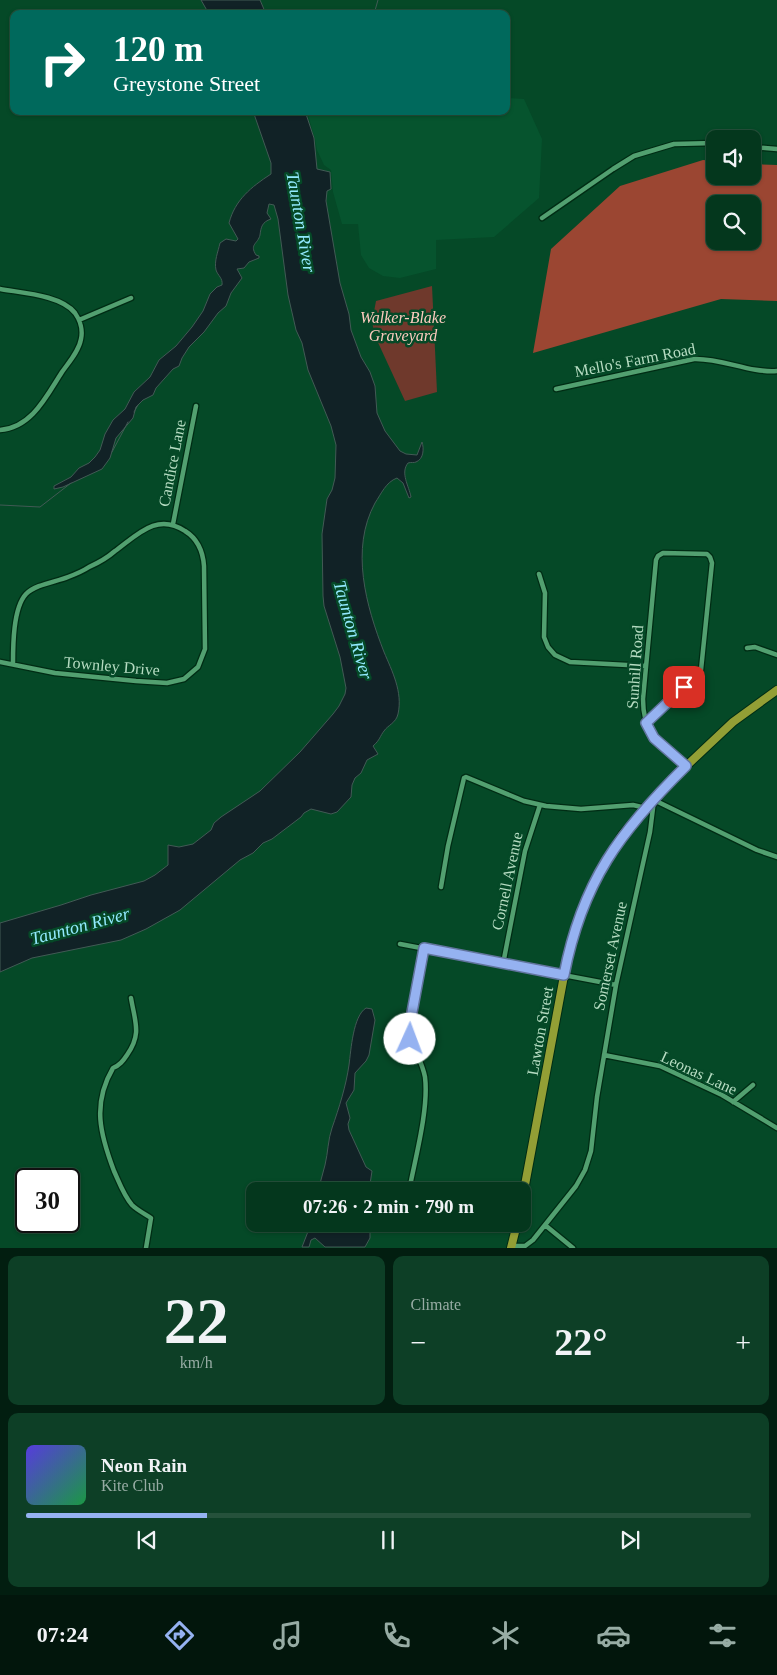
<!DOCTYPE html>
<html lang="en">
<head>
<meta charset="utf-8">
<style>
  :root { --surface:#04371d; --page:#0d3f26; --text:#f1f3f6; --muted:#97aca4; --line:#25513b; --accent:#95b2f1 }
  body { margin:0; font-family:Georgia,serif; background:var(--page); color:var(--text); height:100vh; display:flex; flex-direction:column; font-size:19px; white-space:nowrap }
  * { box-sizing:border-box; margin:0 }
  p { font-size:16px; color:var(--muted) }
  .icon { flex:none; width:28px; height:28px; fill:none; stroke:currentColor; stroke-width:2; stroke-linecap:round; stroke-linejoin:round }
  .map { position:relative; height:1248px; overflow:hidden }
  .side { display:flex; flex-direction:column; gap:8px; padding:8px; background:#021e10; flex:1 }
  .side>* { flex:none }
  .hud { position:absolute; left:10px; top:10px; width:500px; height:105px; border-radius:10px; box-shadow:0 1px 4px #0004,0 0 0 1px var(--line); background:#00695c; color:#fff; overflow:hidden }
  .buttons { position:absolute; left:706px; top:130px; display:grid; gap:10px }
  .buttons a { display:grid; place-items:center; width:55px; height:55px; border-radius:10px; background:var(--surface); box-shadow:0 1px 4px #0004,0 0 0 1px var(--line); font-size:25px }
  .speed { position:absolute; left:15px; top:1168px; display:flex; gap:10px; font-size:25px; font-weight:700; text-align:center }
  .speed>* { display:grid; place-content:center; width:65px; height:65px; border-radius:50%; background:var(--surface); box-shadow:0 1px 4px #0004,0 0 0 1px var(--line); line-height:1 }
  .speed .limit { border:2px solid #111; border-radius:8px; background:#fff; color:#111 }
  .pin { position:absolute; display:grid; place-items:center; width:42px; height:42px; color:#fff; margin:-21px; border-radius:10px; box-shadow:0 2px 8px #0006 }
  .me { position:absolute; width:55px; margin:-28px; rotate:2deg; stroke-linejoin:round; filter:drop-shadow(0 0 4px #0008) }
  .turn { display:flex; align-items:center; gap:18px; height:105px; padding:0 20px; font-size:22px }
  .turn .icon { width:65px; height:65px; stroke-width:2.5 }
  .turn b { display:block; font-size:35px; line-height:42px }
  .big { font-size:38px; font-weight:700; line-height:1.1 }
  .side .tile { flex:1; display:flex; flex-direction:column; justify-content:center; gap:8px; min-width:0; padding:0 18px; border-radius:10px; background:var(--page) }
  .side .dial { align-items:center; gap:0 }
  .dial b { font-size:65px; line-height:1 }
  .song { display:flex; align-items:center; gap:15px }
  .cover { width:60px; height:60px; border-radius:8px; background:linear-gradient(135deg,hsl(250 70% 55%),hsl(140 70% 35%)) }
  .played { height:5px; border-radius:2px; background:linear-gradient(90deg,var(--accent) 25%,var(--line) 25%) }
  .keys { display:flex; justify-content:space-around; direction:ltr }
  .heat { display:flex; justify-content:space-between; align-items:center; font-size:28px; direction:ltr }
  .side .tiles { flex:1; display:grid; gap:8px; grid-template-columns:1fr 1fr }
  .tile:last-child { grid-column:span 2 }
  .trip { position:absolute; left:246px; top:1182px; width:285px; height:50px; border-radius:10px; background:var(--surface); box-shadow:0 1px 4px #0004,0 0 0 1px var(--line); font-weight:700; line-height:50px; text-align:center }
  .tab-bar { display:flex; height:80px; justify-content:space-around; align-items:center; background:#02160c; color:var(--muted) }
  .tab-bar .icon { width:35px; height:35px }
  .tab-bar .current { color:var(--accent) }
  .tab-bar b { font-size:22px; color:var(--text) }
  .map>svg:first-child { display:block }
</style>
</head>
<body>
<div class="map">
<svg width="777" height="1248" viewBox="0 0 777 1248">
  <rect width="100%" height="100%" fill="#054927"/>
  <path fill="#06542e" d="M506 98 524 99 542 139 539 198 494 237 436 240V269L400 278 383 276 369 268 361 255 358 224H342L333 192 331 170 324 165 317 150 315 139 307 111H506Z"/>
  <path fill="#6f392c" d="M432 286 437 392 405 401 375 336 372 322 376 301Z"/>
  <path fill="#9b4632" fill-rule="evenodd" d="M703 160 715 161V176H752L753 164 777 165V301L721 299 533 353 551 249 620 186ZM715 204H752V241H715Z"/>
  <path fill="#112226" stroke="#425a55" d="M201 0H260L266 14H209Z
    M253 111H305L314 138 317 169 330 172 331 189 327 191 326 201 340 283 349 314 351 330 361 357 370 372 375 386 377 413 385 431 400 451 406 454 417 455 422 442C424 448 424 459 416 462 414 463 411 462 408 463 400 473 409 486 411 497L409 498 403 483 397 478C386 482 381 494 375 503 350 549 366 606 384 652 392 671 403 692 398 714 396 723 388 725 384 731 380 736 380 740 373 746L378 754 367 760 361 773 355 778 352 785 351 797 337 812 331 814 311 809 304 813 301 817 272 839 263 843 253 853 240 860 180 910 146 929 121 940 32 958 0 972V923L61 905 91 895 144 881 155 875 168 865V845L179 847 193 844 211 830 214 823 221 817 260 791 300 752 333 714 339 706 345 694 346 688 340 657 324 606 323 596 322 534 327 499 332 490 335 478 336 445 331 426 308 370 302 343 296 330 288 295 278 219 274 205 269 204 267 213 271 219C262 222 261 227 260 235 258 244 249 244 256 255L259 256V258L249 262 244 268 237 269 242 278 231 293 226 306 218 313 204 332 189 347 182 358 179 366 173 369 156 388 153 395 143 400 136 407 133 418 116 438 110 458 102 469 63 487 54 489V486L71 477 79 468 89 463 95 457 100 450 105 434 113 420 125 409 134 392 150 377 159 360 176 346 192 327 203 311 210 294 217 287 222 285C223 278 218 276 216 270 214 261 218 252 220 243L226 239 236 241 238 239 229 223C235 200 251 187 271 174V163Z
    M366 1008 372 1009 375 1020 369 1055 366 1061 355 1073 354 1090 346 1103 350 1118 348 1124 349 1130 366 1167 372 1171 369 1191H318C320 1182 323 1174 325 1165 328 1153 328 1139 332 1128 339 1108 346 1086 349 1065 351 1050 353 1016 366 1008Z
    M328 1224H370V1238L365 1247H325L315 1238 311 1240 309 1247H302L309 1229 315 1226 325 1227Z"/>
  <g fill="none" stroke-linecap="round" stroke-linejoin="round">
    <path stroke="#425a55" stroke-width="1" d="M374 14 378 0
      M134 412 138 405
      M112 452 128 422
      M0 505 40 507 71 483"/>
    <g stroke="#002c14" stroke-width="7">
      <path id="street" d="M752 147 777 149
        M542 218 613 169 634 156 674 144 715 143
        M0 289C22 293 61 295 75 313 80 320 83 330 81 339 79 351 69 362 62 372 47 395 32 428 0 430
        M79 320 131 298
        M556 389 694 359C722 358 749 373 777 371
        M173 524 196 406
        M539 574 545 593 544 637 548 647 555 655 570 662 646 666
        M747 648 755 647 777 655
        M0 662 55 673 136 681 167 683 184 679 198 667 205 649 204 566C203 552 198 539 185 531 157 512 137 535 115 551 107 558 98 563 89 567 83 571 76 574 68 577 56 582 36 584 26 594 13 608 13 646 13 664
        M645 723 701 670 712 563 710 557 707 554 663 553 658 556 656 560 643 699C643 736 660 744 686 766
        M441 887 448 846 464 778 466 777 524 801 546 806 581 809 633 805 646 808
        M400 944 616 985
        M503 964 525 851 540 805
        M131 998C135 1022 142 1034 127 1055 123 1061 120 1065 113 1068 92 1104 100 1134 114 1171 119 1182 124 1196 132 1205 137 1210 145 1214 151 1218L146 1248
        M604 1055 660 1066 722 1095 777 1128
        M733 1102 753 1085
        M409 1191C415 1159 429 1109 425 1077 422 1061 412 1047 409 1030L424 948
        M545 1225 573 1248
        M512 1246H525L533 1240 576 1186 585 1170 591 1151 597 1097 616 985 650 832 654 800 757 850 777 857"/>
    </g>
    <g stroke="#002c14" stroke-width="10">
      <path id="primary" d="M522 1201 569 949 585 901 600 871 622 835 682 770 733 722 777 690
        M511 1248 517 1224"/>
    </g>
    <use href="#street" stroke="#52a070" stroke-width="4.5"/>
    <use href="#primary" stroke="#939f35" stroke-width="8"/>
  </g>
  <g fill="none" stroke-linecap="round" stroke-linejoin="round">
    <g stroke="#61749d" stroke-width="12">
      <path id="route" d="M410 1039V1023L424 948 564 975C582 882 620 831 686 766L654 738 646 723 684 687"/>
    </g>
    <use href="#route" stroke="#95b2f1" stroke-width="9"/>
  </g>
  <g text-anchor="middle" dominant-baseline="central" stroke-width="5" stroke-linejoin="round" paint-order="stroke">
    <g font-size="16" font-style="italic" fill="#fdcbbf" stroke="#054927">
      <text x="403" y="317">Walker-Blake<tspan x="403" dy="18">Graveyard</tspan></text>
    </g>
    <g font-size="16" fill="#b6dcc2" stroke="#054927">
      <text transform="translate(635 360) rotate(-11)">Mello's Farm Road</text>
      <text transform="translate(172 463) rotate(-79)">Candice Lane</text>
      <text transform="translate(112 666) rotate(5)">Townley Drive</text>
      <text transform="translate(635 667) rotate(-86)">Sunhill Road</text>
      <text transform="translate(507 881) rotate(-78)">Cornell Avenue</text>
      <text transform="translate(610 956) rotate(-78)">Somerset Avenue</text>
      <text transform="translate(540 1031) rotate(-80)">Lawton Street</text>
      <text transform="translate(699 1073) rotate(25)">Leonas Lane</text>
    </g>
    <g font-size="18" font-style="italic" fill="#92e9fe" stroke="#054927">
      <text transform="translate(301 222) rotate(80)">Taunton River</text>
      <text transform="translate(353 630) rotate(74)">Taunton River</text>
      <text transform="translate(80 926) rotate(-15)">Taunton River</text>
    </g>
  </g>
</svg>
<div class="buttons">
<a><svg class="icon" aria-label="sound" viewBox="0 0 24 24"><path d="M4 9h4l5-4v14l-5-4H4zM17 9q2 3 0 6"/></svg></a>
<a><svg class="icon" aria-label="search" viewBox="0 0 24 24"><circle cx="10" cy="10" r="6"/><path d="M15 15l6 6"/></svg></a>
</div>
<div class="speed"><div class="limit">30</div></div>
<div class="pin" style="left:684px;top:687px;background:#d93025"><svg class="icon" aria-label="arrive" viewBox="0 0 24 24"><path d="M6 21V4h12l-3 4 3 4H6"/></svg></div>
<svg class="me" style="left:410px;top:1039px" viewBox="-20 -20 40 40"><circle r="19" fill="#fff"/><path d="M0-13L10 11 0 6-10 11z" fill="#95b2f1"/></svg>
<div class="trip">07:26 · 2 min · 790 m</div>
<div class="hud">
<div class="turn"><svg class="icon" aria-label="right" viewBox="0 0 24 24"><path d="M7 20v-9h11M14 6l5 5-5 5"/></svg><div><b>120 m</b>Greystone Street</div></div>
</div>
</div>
<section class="side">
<div class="tiles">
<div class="tile dial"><b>22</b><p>km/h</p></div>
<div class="tile"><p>Climate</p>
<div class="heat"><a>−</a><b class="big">22°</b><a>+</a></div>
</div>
<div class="tile">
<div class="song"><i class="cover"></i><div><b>Neon Rain</b><p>Kite Club</p></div></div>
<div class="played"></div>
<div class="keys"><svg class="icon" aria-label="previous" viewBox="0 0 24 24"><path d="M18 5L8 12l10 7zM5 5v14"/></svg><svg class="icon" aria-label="pause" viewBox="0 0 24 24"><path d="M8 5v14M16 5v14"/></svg><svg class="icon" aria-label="next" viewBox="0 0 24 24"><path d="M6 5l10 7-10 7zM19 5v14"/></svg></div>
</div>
</div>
</section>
<nav class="tab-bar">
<b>07:24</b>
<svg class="icon current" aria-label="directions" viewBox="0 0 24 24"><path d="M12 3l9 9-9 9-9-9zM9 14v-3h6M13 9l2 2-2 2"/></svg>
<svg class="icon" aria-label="music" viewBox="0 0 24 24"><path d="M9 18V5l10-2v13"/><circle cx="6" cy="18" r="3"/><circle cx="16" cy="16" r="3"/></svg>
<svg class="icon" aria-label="phone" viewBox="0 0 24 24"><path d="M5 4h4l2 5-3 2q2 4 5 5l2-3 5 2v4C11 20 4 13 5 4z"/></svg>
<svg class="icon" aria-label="climate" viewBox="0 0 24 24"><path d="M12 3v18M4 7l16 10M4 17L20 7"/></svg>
<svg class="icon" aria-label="car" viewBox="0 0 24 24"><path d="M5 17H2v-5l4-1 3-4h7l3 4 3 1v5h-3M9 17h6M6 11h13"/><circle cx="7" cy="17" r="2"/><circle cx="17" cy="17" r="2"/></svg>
<svg class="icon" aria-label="filters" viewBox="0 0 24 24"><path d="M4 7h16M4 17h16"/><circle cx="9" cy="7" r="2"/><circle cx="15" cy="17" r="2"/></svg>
</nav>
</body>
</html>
